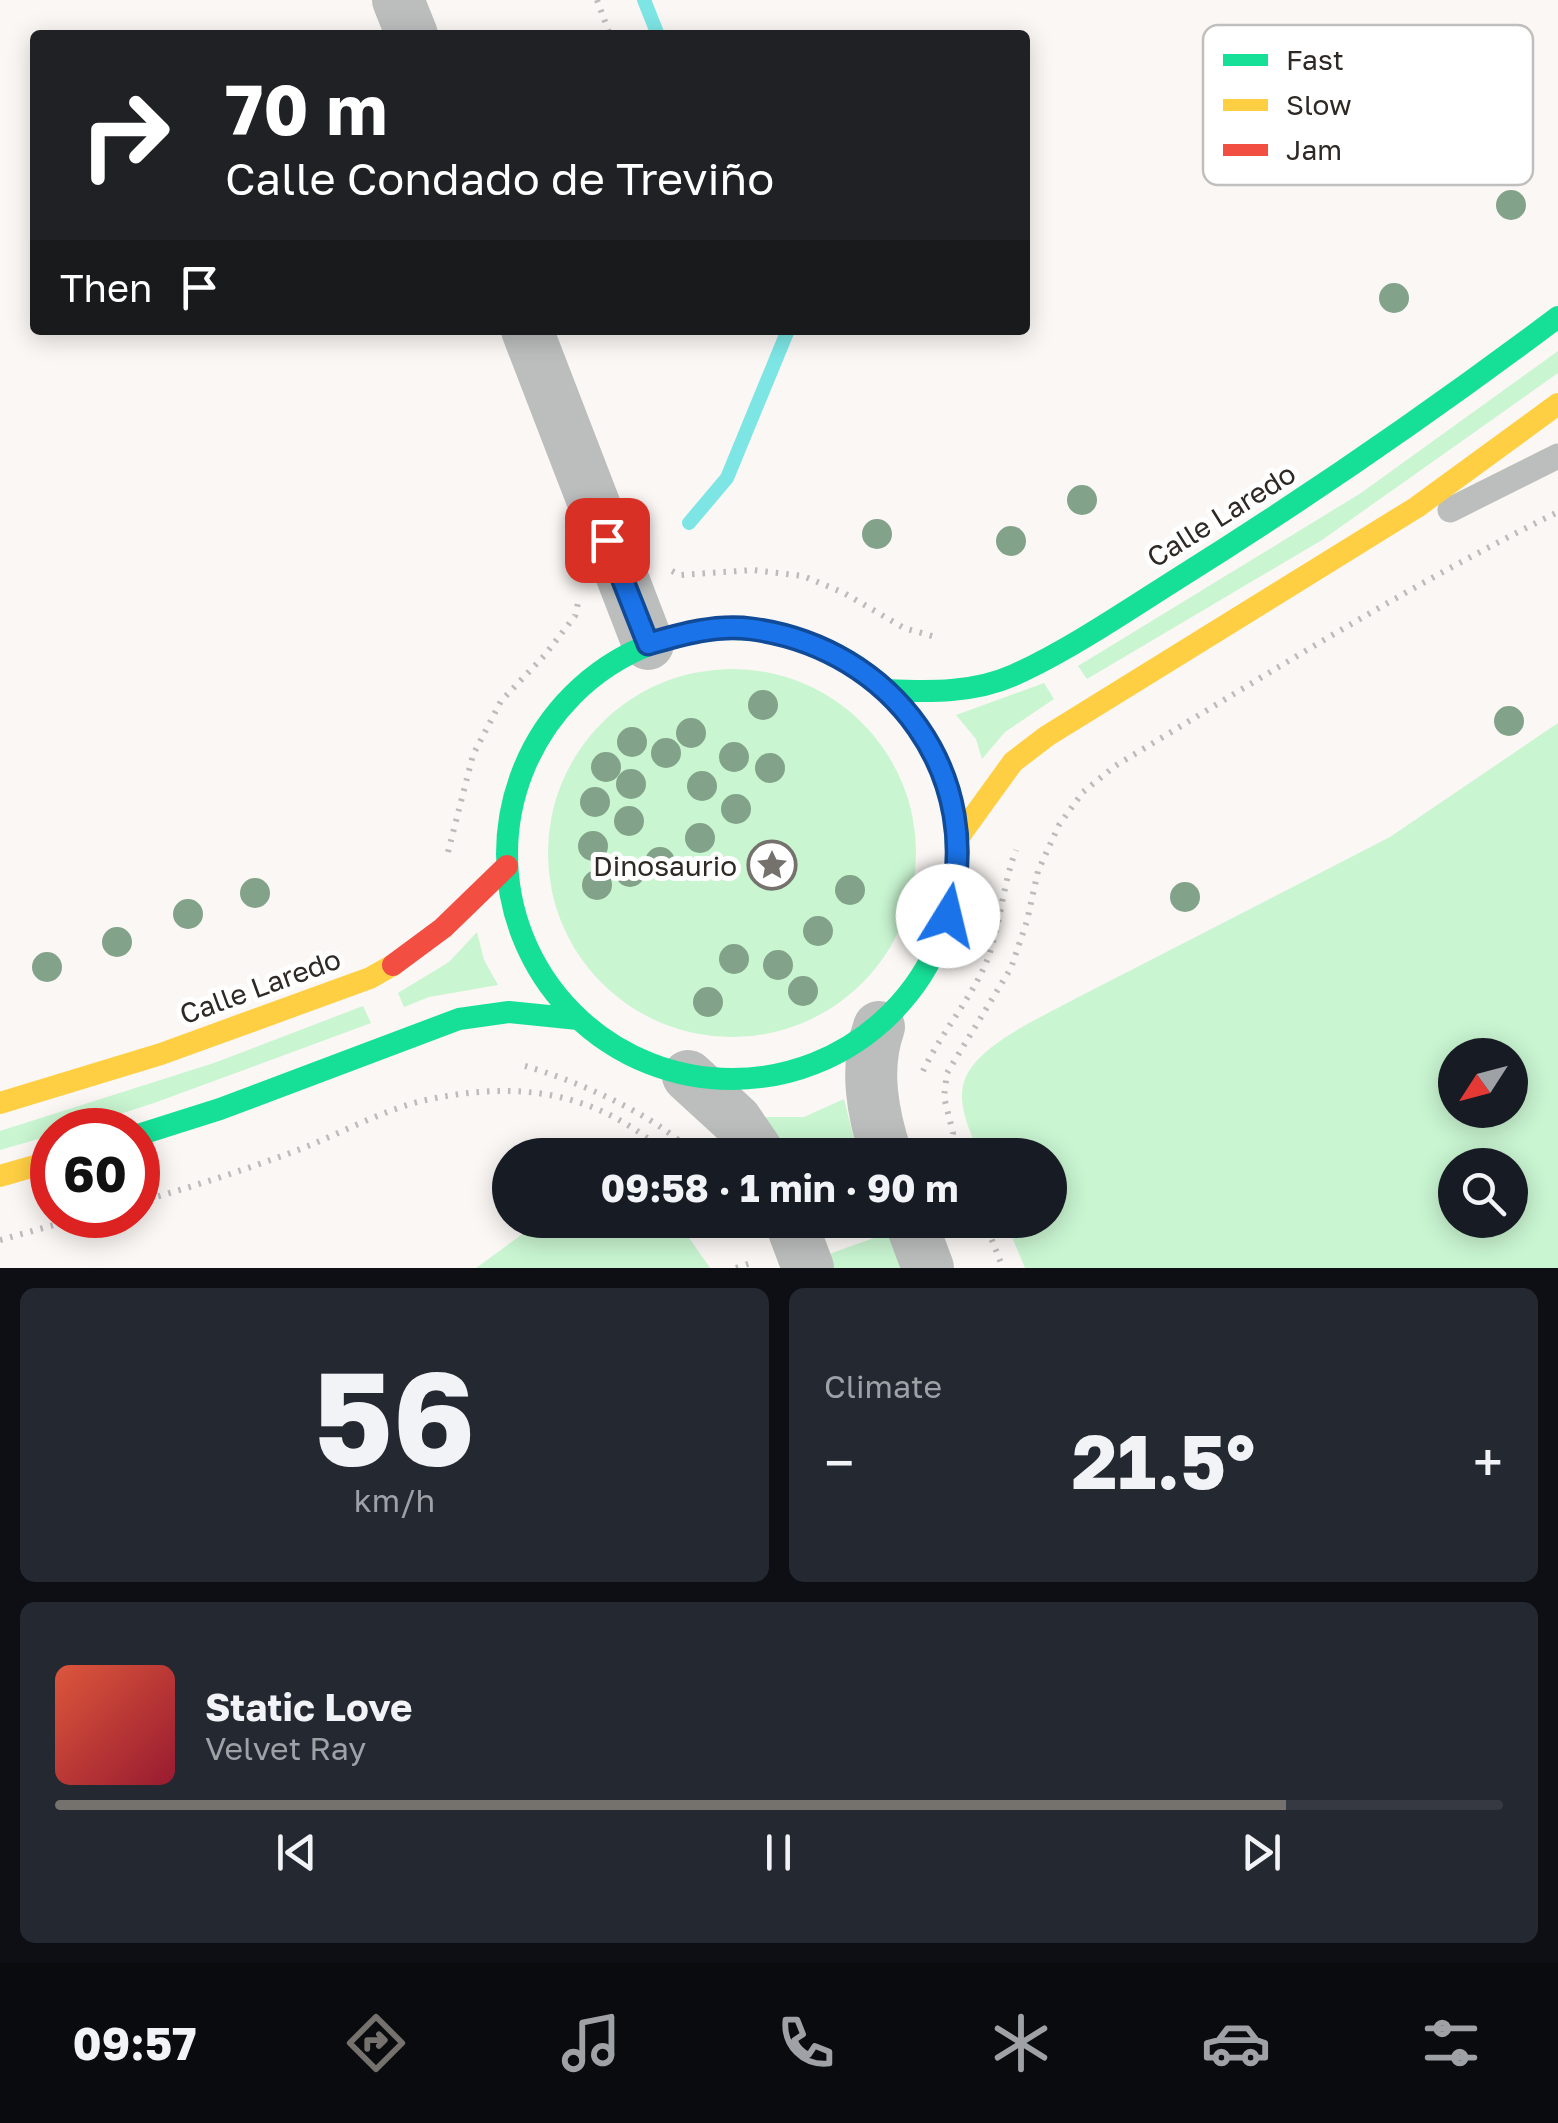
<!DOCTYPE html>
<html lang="en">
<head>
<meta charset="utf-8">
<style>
  :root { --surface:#171b24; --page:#242831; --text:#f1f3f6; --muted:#9ea1a6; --line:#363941; --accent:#75716d }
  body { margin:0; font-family:"Golos Text",sans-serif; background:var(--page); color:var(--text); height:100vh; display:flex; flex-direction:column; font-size:38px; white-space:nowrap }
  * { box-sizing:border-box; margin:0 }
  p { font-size:32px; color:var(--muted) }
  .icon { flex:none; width:55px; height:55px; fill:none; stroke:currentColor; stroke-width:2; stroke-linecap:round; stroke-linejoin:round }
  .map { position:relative; height:1268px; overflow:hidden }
  .sheet { display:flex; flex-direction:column; gap:20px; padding:20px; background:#0d0f14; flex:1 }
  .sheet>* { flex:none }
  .hud { position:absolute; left:30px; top:30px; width:1000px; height:305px; border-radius:10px; box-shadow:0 5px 25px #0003; background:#202124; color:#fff; overflow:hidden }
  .needle { width:65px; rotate:234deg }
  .tools { position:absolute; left:1438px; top:1038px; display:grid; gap:20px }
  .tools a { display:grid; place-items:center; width:90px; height:90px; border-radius:50%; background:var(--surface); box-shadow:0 5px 25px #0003; font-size:50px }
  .speed { position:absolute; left:30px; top:1108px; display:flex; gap:20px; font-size:50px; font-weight:700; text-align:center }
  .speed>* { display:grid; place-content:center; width:130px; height:130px; border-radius:50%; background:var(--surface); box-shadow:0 5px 25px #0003; line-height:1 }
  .speed .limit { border:15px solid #d22; background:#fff; color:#111 }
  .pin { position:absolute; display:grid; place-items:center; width:85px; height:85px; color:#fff; margin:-42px; border-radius:20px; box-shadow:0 5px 15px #0006 }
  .me { position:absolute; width:110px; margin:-55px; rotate:9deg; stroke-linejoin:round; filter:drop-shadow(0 0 8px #0008) }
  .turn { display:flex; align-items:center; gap:35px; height:210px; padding:0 30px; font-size:45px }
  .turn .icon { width:130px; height:130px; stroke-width:2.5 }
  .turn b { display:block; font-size:70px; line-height:85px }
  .then { display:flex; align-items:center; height:95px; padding:0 30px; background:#0003; gap:20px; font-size:38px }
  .big { font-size:75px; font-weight:700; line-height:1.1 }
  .sheet .card { flex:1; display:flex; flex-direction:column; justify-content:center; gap:15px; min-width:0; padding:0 35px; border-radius:15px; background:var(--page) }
  .sheet .dial { align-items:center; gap:0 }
  .dial b { font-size:130px; line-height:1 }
  .song { display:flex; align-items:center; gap:30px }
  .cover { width:120px; height:120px; border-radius:15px; background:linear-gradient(135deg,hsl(10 70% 55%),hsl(350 70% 35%)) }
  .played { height:10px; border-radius:5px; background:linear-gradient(90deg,var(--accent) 85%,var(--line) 85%) }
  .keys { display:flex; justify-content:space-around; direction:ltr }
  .heat { display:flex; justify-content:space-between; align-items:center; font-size:55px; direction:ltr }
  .sheet .tiles { flex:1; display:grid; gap:20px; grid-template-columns:1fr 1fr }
  .card:last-child { grid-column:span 2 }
  .trip { position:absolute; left:492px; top:1138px; width:575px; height:100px; border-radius:50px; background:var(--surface); box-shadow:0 5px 25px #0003; font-weight:700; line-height:100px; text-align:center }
  .tabs { display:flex; height:160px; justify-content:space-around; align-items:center; background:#090b0e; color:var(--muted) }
  .tabs .icon { width:70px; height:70px }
  .tabs .current { color:var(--accent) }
  .tabs b { font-size:45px; color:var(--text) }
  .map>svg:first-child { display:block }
</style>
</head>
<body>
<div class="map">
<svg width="1558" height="1268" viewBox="0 0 1558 1268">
  <rect width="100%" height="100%" fill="#faf7f4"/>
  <path fill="#c9f5d1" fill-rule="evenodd" d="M1558 351V373L1322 540 1087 679 1078 666 1361 493Z
    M548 853a184 184 0 1 1 368 0a184 184 0 1 1-368 0Z
    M1044 683 1054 699 1005 732 982 759 976 739 956 715Z
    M1558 723V1268H1025L1005 1220H1050V1155H979C972 1134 958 1109 963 1086 970 1049 1034 1021 1065 1004L1390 837ZM1455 1055H1510V1110H1455ZM1455 1165H1510V1220H1455Z
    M477 932 484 960 498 985 429 997 404 1007 398 993 449 962Z
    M363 1006 371 1023 154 1103 70 1130H52V1135L0 1150V1131L214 1063Z
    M844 1099 858 1155H793L764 1117H804Z
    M678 1222 710 1268H476L528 1230Z
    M888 1233 901 1268H834L829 1254Z"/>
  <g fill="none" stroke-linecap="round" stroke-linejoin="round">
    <path stroke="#7de6e5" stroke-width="14" d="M644 0 658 35
      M689 523 727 478 788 330"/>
    <path stroke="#bdbcbc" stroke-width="6" stroke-dasharray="2.5 8" stroke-linecap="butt" d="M597 0 610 35
      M672 571 680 575 753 570 803 576 844 593 904 628 939 638
      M448 852 473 755 501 701 544 656 575 616 578 603
      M525 1066C574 1080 644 1110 683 1144
      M923 1071C941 1033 969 1002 986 963 1001 926 1002 886 1016 850
      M949 1155 953 1133 944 1097 947 1073 1011 968 1027 921 1038 871 1059 825 1083 792 1115 766C1261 678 1405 587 1558 512
      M138 1202C189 1188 241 1171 290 1153 334 1137 381 1110 426 1100 519 1080 596 1091 668 1155
      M715 1220 726 1232 743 1233
      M984 1220 1003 1268
      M0 1240 90 1215
      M736 1268 754 1262"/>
    <path stroke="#bcbdbd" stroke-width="25" d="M1450 510 1558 456"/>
    <path stroke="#bcbdbd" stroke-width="52" d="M398 0 412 35
      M527 330 648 644
      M879 1027C864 1069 873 1114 886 1155
      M688 1076 736 1120 760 1155
      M790 1220 808 1268
      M910 1220 928 1268"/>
    <path stroke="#16e098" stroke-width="22" d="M507 854a225 225 0 1 1 450 0a225 225 0 1 1-450 0Z
      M887 690C930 692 974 693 1014 675 1066 652 1128 610 1177 579 1308 497 1434 410 1558 317
      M138 1135 220 1109 459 1019 509 1012 578 1019"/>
    <path stroke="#ffcf43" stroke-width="22" d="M958 838 1013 762 1047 736 1417 507 1558 404
      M0 1103 161 1054 370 978 393 965
      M0 1176 52 1161"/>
    <path stroke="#f24e42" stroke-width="22" d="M393 965 443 928 507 866"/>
  </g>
  <g fill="#82a28a">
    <circle cx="1511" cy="205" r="15"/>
    <circle cx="1394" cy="298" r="15"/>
    <circle cx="1082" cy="500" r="15"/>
    <circle cx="877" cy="534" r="15"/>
    <circle cx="1011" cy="541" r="15"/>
    <circle cx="763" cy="705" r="15"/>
    <circle cx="1509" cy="721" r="15"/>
    <circle cx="691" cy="733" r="15"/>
    <circle cx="632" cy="742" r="15"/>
    <circle cx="666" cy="753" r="15"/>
    <circle cx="734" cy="757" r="15"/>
    <circle cx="606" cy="767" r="15"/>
    <circle cx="770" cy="768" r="15"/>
    <circle cx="631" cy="784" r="15"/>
    <circle cx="702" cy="786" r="15"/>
    <circle cx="595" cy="802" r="15"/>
    <circle cx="736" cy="809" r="15"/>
    <circle cx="629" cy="821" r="15"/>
    <circle cx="700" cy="838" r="15"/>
    <circle cx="593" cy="846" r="15"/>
    <circle cx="660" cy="862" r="15"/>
    <circle cx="630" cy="872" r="15"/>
    <circle cx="597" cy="885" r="15"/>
    <circle cx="850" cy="890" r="15"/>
    <circle cx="255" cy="893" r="15"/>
    <circle cx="1185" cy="897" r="15"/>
    <circle cx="188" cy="914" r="15"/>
    <circle cx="818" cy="931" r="15"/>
    <circle cx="117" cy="942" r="15"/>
    <circle cx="734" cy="959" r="15"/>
    <circle cx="778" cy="965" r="15"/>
    <circle cx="47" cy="967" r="15"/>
    <circle cx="803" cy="991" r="15"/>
    <circle cx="708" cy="1002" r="15"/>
  </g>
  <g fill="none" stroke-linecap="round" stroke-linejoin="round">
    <g stroke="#114b97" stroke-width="25">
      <path id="route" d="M607 540 648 644C682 634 717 624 752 629 893 648 988 777 948 916"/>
    </g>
    <use href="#route" stroke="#1a73e8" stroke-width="18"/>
  </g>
  <defs>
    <g id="sight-ring" transform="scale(2.5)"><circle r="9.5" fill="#fff" stroke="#75716d" stroke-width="1.5"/><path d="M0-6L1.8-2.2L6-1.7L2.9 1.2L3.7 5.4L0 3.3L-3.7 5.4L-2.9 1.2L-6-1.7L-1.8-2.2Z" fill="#75716d"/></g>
  </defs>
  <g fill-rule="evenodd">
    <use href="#sight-ring" x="772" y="865"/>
  </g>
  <g text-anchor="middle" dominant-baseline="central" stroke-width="10" stroke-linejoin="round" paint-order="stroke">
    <g font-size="28" fill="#2e2925" stroke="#fff">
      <text transform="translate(1221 515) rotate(-32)">Calle Laredo</text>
      <text transform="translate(260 986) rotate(-20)">Calle Laredo</text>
    </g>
    <g font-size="28" fill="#2e2925" stroke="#fff" text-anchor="end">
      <text x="737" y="865">Dinosaurio</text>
    </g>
  </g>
  <rect x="1203" y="25" width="330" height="160" rx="15" fill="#fff" stroke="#c0bfbe" stroke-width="2.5"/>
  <rect x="1223" y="54" width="45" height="12" fill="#16e098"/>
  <rect x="1223" y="99" width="45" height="12" fill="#ffcf43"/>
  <rect x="1223" y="144" width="45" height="12" fill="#f24e42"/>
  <g font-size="28" fill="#2e2925">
    <text x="1286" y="70">Fast</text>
    <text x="1286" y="115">Slow</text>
    <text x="1286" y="160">Jam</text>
  </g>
</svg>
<div class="tools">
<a><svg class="needle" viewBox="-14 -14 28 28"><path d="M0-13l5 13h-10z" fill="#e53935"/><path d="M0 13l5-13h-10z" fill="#9ea1a6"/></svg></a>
<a><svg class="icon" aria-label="search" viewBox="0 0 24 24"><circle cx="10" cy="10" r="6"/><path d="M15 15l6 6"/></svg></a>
</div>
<div class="speed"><div class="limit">60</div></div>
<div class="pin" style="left:607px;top:540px;background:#d93025"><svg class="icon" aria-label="arrive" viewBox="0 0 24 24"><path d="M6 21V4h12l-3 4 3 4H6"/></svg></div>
<svg class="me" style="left:948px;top:916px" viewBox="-20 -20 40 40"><circle r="19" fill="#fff"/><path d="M0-13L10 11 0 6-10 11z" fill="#1a73e8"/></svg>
<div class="trip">09:58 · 1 min · 90 m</div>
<div class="hud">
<div class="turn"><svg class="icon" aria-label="right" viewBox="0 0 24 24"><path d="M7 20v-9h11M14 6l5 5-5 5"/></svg><div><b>70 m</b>Calle Condado de Treviño</div></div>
<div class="then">Then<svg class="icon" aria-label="arrive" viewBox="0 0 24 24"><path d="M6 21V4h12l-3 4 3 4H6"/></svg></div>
</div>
</div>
<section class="sheet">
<div class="tiles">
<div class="card dial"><b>56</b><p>km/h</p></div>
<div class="card"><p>Climate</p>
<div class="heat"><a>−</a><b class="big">21.5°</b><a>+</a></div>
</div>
<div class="card">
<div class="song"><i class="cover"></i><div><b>Static Love</b><p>Velvet Ray</p></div></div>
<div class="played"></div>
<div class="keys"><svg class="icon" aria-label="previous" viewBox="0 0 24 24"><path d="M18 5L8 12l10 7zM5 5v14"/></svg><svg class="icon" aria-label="pause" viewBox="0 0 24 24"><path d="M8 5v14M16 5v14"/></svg><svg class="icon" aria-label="next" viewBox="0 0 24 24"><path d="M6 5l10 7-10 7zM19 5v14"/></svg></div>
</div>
</div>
</section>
<nav class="tabs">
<b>09:57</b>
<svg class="icon current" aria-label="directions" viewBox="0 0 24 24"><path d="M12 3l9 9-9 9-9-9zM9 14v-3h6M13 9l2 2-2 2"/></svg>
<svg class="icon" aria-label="music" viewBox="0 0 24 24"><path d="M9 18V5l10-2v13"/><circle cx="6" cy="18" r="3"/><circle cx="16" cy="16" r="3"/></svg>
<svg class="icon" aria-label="phone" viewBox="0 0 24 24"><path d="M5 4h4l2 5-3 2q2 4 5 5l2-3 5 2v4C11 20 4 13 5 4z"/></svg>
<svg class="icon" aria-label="climate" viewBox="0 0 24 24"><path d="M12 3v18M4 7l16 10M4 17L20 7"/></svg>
<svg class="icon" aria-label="car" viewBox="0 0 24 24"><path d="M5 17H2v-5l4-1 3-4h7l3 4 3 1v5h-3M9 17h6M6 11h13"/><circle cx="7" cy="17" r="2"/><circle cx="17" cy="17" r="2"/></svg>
<svg class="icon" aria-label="filters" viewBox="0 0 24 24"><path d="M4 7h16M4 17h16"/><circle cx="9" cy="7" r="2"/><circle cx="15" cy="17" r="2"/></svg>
</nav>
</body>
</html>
